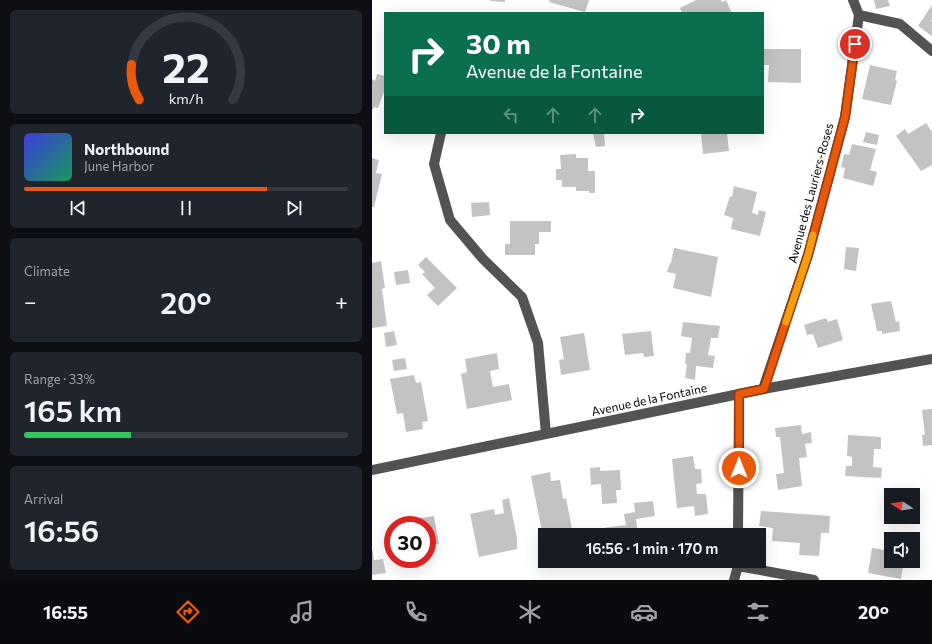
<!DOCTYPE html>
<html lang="en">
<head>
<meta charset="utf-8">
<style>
  :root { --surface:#171b24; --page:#20242c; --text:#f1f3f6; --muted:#9ea1a6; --line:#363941; --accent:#ea580c }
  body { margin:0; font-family:Commissioner,sans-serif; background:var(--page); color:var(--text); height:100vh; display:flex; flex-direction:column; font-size:15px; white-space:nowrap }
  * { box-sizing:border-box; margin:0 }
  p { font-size:13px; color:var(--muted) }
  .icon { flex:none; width:22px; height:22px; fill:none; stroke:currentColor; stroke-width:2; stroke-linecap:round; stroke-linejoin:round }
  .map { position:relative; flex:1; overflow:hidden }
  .drawer { display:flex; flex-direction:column; gap:10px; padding:10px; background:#0d0f14; width:372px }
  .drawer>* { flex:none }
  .hud { position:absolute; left:12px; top:12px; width:380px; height:122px; border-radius:0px; box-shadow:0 4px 16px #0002; background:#0b6e4f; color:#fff; overflow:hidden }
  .needle { width:26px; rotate:282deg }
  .tools { position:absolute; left:512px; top:488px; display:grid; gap:8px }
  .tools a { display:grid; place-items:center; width:36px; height:36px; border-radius:0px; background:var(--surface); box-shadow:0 4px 16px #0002; font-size:20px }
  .speed { position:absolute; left:12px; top:516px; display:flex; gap:8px; font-size:20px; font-weight:700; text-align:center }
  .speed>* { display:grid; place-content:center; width:52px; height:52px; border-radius:50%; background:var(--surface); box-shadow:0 4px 16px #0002; line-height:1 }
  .speed .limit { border:6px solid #d22; background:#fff; color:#111 }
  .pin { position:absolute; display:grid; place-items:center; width:34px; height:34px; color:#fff; margin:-17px; border:2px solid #fff; border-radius:50%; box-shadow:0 1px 4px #0007 }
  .me { position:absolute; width:44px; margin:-22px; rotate:0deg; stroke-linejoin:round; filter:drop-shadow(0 0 3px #0008) }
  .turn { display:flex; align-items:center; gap:14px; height:84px; padding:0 16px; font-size:18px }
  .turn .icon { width:52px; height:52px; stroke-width:2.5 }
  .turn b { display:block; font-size:28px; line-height:34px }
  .lanes { display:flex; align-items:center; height:38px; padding:0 16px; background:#0003; justify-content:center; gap:20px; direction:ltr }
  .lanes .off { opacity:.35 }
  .big { font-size:30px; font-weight:600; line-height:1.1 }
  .drawer .card { flex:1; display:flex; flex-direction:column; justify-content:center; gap:6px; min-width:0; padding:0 14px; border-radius:6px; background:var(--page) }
  .drawer .dial { align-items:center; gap:0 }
  .dial svg { height:104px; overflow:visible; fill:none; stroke:var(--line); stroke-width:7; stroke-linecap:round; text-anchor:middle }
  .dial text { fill:var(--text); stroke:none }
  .song { display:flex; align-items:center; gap:12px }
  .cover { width:48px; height:48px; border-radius:6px; background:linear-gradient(135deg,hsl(240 70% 55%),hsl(150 70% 35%)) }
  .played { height:4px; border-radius:2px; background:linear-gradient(90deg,var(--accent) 75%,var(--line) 75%) }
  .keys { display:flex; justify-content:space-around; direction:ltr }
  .heat { display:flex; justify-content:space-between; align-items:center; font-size:22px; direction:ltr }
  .charge { height:6px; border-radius:3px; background:linear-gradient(90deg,#34c759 33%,var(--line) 0) }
  .trip { position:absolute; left:166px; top:528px; width:228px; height:40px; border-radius:0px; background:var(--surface); box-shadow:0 4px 16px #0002; font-weight:600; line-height:40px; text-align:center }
  .tab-bar { display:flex; height:64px; justify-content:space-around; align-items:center; background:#090b0e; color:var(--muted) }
  .tab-bar .icon { width:28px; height:28px }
  .tab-bar .current { color:var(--accent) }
  .tab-bar b { font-size:18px; color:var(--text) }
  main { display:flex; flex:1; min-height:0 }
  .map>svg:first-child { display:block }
</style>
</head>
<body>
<main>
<section class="drawer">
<div class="card dial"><svg viewBox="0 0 100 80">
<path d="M14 69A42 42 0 1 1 86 69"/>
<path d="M14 69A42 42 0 0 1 8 42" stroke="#ea580c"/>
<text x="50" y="56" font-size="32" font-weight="700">22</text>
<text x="50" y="72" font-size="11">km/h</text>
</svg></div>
<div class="card">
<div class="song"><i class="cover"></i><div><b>Northbound</b><p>June Harbor</p></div></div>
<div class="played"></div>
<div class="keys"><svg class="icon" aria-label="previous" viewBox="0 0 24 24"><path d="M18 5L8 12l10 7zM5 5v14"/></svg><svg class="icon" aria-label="pause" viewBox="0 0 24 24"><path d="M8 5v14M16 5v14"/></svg><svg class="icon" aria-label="next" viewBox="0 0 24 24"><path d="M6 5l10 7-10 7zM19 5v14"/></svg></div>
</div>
<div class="card"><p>Climate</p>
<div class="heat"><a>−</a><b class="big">20°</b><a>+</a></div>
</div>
<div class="card"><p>Range · 33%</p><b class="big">165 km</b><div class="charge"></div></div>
<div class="card"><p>Arrival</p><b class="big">16:56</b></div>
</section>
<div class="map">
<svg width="560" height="580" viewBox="0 0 560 580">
  <rect width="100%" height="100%" fill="#fff"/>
  <path fill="#c3c3c3" d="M118 0H133V2L118 1Z
    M178 0H217L213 12 177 2Z
    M324 0H349L350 2 354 0 360 13H310L308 8Z
    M502 0H516L518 6 504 9Z
    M560 5V20L559 21 560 22V36L546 26Z
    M391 49H429V83L396 82 397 65H391Z
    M498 65 525 71 523 80 525 81 519 105 490 99Z
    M5 74 13 76V89L6 108 2 107 0 111V79L3 81Z
    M554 123 560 132V165L549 171 524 136 533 129 536 134Z
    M494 132 507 135 505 145 491 142Z
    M221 133H232L233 146 224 147Z
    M329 133H355L357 151 331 154Z
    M480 144 504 149 498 170 505 172 501 186 471 178 473 168 469 167 472 154 477 155Z
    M204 154V158H216V171H223V193H217V191H204V187H190V180H184V169H189L188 155Z
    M0 158 7 160 4 173 10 174 2 207H0Z
    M362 186 385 192 380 213 386 215 387 210 394 212 388 236 359 229 361 218 352 215 358 196 360 197Z
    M117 202 118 215 100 217 99 203Z
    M138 221H179V232H167V244H163V255H133V244H138Z
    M474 247 487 248 484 271 472 269Z
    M302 248 346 257 339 297 301 288 304 274 295 272 298 263H299Z
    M54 257 85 288 66 306 55 295 63 288 50 274 53 272 46 265Z
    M9 261 13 288 10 289 15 326 0 328V263Z
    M36 270 38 283 24 285 22 272Z
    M519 301 524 322 527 321 528 331 510 334V331H505L499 304Z
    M454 318 456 322 465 319 471 340 446 348 441 334 435 335 432 325Z
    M311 322 348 326 346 338H339L336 355 343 356 341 368 324 366 323 380 313 378 315 364H313L314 353H318L320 338 309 336Z
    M22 331 25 345 14 347 12 333Z
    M279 331 282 356 272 357 271 353 253 355 250 334Z
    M212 333 218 370 189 375 187 360 192 359 188 337Z
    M125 353 127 369 118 371 121 387 137 384 140 400 95 409 89 374 95 372 93 359Z
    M33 358 35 369 22 371 20 360Z
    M42 375 44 383 49 382 56 421 50 422 51 429 34 432 31 413 25 414 18 379Z
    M560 409V445L551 446 550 435 553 434 550 410Z
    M429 425 430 434 439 432 440 443 433 444 435 457 427 458 430 486 406 490 404 474 412 473 408 437H404L403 428Z
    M476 435 509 437V449H502L501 467 510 468 509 478 473 476 474 466H480V457L475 456Z
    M321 456 323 469H329L330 483 324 484 325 494H334L336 514 323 516 322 506 305 508 300 459Z
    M228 467V471L248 470 249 490H244L245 503 230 504 229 484 219 485 218 468Z
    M178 472 179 481 188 480 191 499 194 498 201 534 197 535H173V542H172L159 476Z
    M137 498 145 538V549L107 557 98 514 122 509 123 515 132 513 130 500Z
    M281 501 283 516 264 519 266 535H233L231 528 254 525 252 514 263 512 262 503Z
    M389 511 458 516 457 533H449L447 556 427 555 428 543 400 541 401 528 387 526Z
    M62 516 67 544 60 545 61 553 55 554V525H31V521Z
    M500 548 519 551V561H532L529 579 496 573Z
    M0 551H1L2 560 11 559 14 573 0 575Z
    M176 561H188V562L177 564Z"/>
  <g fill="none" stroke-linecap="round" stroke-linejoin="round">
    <path stroke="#535353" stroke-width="10" d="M487 15 528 24 560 51
      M69 133 62 164 78 220 111 259 150 297 166 343 174 434
      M391 389 436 255 473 117 487 15 481 0
      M0 470 391 389 560 359
      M366 535 367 394
      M366 566 442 580
      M362 580 366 566V561"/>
  </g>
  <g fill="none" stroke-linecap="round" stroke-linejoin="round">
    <g stroke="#983908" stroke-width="10">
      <path id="route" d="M367 468V394L392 389 431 270 436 255 473 117 483 44"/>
    </g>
    <use href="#route" stroke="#ea580c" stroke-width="7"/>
    <path stroke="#f59e0b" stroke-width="7" d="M414 322 436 255 441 235"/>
  </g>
  <g text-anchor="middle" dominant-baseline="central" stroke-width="4" stroke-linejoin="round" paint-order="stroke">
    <g font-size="12" fill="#000" stroke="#fff">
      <text transform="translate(438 193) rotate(-75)">Avenue des Lauriers-Roses</text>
      <text transform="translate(277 399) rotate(-12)">Avenue de la Fontaine</text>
    </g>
  </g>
</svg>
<div class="tools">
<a><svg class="needle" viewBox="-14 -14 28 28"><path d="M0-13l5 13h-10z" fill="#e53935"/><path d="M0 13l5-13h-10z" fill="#9ea1a6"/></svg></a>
<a><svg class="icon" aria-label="sound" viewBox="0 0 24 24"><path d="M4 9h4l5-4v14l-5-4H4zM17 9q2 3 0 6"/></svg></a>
</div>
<div class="speed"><div class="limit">30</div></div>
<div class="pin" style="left:483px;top:44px;background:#d93025"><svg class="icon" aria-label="arrive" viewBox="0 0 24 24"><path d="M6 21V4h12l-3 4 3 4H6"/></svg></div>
<svg class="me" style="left:367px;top:468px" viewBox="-20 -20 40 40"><circle r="17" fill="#ea580c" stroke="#fff" stroke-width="3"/><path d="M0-11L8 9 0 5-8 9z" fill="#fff"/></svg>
<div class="trip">16:56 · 1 min · 170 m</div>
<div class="hud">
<div class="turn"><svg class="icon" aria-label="right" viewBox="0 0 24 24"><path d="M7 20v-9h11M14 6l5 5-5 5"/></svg><div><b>30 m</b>Avenue de la Fontaine</div></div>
<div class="lanes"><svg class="icon off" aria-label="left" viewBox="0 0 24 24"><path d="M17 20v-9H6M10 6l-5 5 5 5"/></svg><svg class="icon off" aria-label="ahead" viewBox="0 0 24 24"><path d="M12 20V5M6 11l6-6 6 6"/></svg><svg class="icon off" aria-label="ahead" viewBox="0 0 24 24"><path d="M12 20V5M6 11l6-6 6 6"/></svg><svg class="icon" aria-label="right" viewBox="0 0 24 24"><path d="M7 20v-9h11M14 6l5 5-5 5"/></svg></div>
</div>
</div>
</main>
<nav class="tab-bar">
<b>16:55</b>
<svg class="icon current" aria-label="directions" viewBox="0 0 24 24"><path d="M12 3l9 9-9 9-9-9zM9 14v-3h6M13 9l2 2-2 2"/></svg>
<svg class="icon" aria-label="music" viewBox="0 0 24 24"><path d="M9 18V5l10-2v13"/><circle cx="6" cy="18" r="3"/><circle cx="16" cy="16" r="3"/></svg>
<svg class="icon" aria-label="phone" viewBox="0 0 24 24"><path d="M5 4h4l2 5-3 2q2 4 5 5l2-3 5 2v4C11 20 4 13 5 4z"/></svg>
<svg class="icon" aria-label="climate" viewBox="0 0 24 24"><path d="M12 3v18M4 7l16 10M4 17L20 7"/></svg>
<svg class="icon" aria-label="car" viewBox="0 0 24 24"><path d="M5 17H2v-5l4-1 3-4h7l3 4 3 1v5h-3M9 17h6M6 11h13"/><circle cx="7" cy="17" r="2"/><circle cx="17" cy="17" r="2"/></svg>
<svg class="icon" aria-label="filters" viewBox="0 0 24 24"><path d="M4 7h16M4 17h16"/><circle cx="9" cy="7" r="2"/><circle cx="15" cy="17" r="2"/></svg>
<b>20°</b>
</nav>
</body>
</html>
